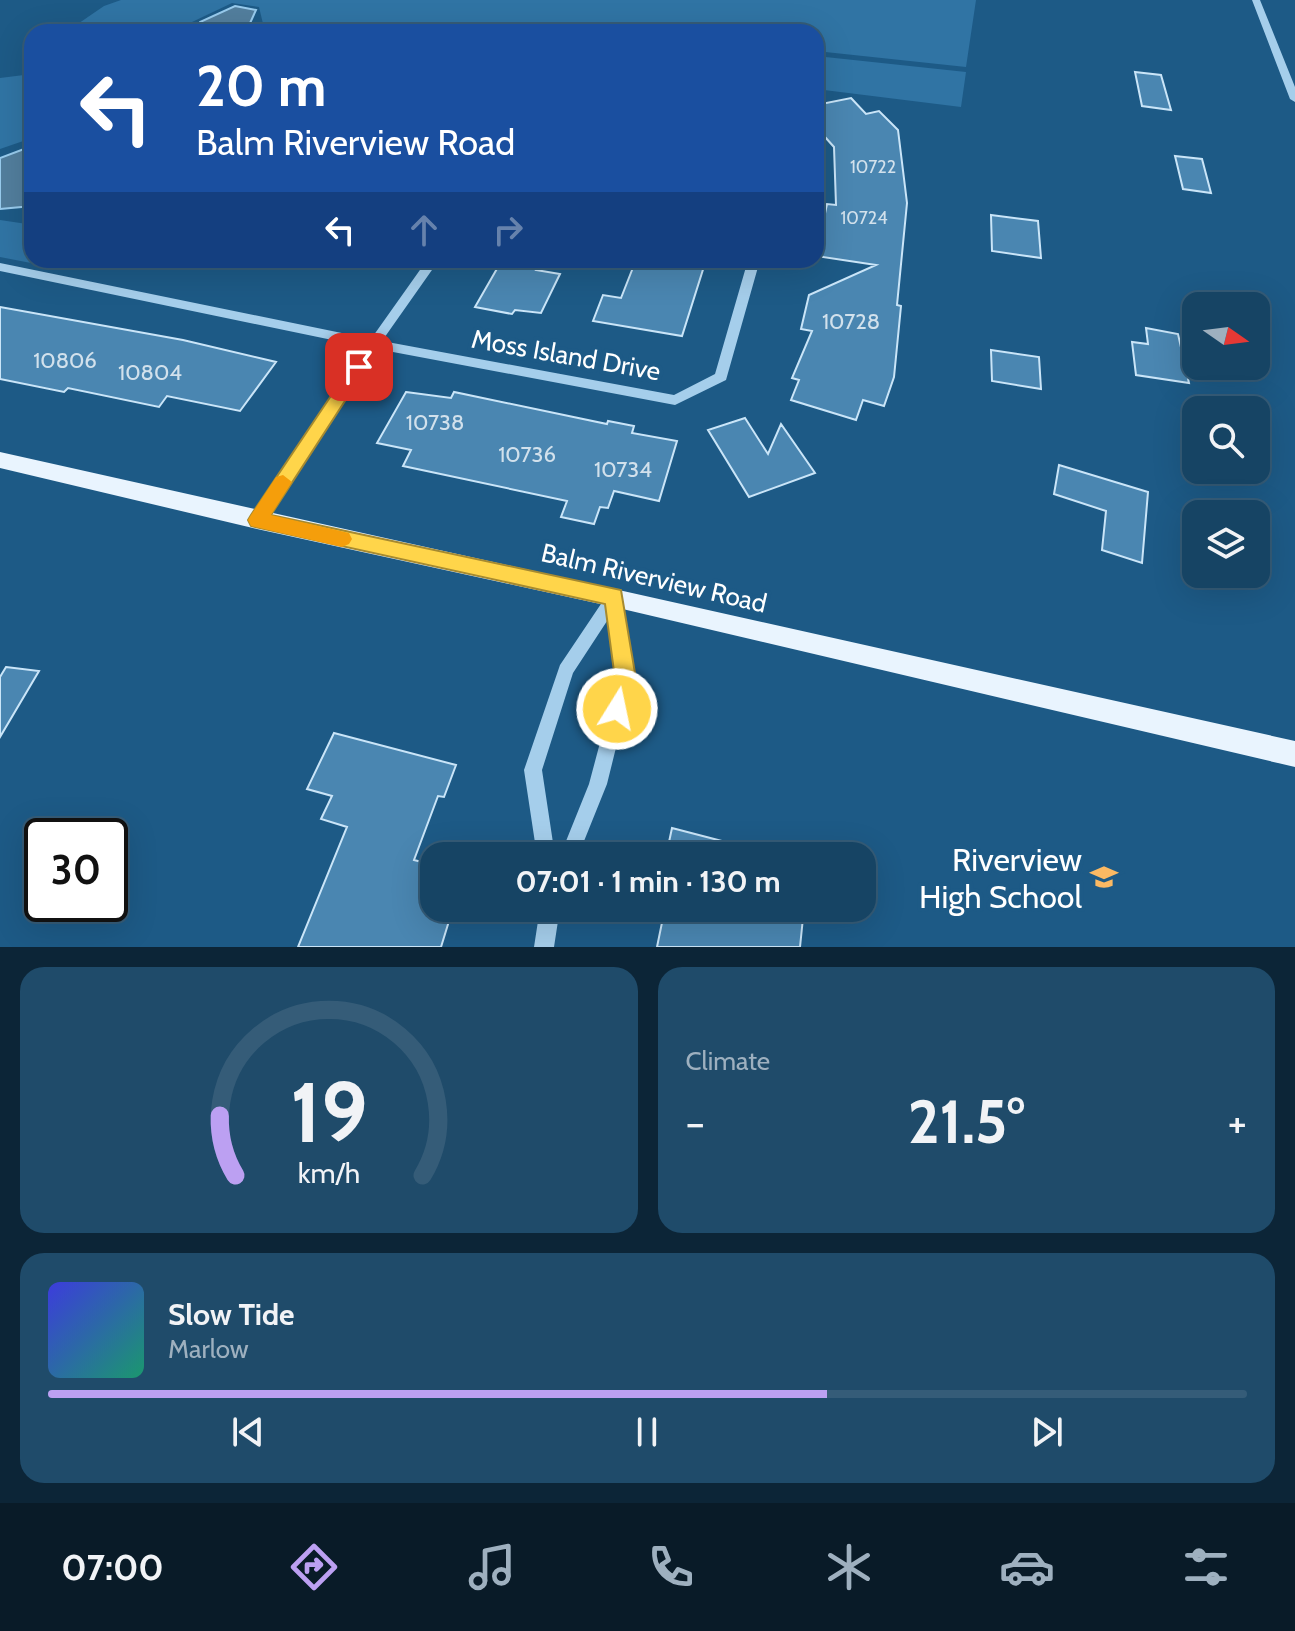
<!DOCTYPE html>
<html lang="en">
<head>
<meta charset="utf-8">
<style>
  :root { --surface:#164464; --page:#1f4b6a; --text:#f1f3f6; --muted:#9eb0bf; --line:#355c78; --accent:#bca0f2 }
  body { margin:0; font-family:Cabin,sans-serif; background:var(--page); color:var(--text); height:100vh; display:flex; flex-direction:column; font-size:30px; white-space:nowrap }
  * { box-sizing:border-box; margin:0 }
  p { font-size:26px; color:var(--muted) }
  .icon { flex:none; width:44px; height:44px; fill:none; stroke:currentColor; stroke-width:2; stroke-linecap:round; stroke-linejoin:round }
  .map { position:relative; height:947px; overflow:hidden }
  .side { display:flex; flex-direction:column; gap:20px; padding:20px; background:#0c2537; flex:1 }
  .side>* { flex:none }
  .top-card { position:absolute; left:24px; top:24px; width:800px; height:244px; border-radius:24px; box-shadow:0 8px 32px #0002,0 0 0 2px var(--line); background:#1a4fa0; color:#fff; overflow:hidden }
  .needle { width:52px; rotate:104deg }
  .buttons { position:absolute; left:1182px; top:292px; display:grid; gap:16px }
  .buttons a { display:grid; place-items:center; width:88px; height:88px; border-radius:16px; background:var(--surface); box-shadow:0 8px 32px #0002,0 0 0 2px var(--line); font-size:40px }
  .speed { position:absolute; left:24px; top:818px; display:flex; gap:16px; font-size:40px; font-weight:700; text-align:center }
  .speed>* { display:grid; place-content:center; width:104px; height:104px; border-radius:50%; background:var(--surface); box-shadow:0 8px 32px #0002,0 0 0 2px var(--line); line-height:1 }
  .speed .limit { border:4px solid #111; border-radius:12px; background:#fff; color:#111 }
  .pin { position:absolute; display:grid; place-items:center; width:68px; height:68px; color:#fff; margin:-34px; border-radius:16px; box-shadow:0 4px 12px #0006 }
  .me { position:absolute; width:88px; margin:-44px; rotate:10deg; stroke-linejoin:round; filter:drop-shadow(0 0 6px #0008) }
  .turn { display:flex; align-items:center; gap:28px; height:168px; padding:0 40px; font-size:36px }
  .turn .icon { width:104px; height:104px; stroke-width:2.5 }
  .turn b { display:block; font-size:56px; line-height:68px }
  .lanes { display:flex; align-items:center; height:76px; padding:0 40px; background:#0003; justify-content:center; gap:40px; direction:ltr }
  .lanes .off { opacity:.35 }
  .big { font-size:60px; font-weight:800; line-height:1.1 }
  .side .tile { flex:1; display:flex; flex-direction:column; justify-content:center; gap:12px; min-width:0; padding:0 28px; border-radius:24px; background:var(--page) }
  .side .dial { align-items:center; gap:0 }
  .dial svg { height:208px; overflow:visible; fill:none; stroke:var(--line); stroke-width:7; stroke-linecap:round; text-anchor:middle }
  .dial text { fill:var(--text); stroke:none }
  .song { display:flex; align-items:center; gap:24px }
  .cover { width:96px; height:96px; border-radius:12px; background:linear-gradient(135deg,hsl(240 70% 55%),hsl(160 70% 35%)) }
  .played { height:8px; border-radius:4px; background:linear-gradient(90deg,var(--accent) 65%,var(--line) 65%) }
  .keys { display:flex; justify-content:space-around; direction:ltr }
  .heat { display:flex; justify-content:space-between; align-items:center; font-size:44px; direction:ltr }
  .side .tiles { flex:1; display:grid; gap:20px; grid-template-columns:1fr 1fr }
  .tile:last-child { grid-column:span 2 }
  .trip { position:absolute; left:420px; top:842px; width:456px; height:80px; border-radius:24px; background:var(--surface); box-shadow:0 8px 32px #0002,0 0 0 2px var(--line); font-weight:800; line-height:80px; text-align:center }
  .tab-bar { display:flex; height:128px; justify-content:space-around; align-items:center; background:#091b28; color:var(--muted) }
  .tab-bar .icon { width:56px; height:56px }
  .tab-bar .selected { color:var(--accent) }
  .tab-bar b { font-size:36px; color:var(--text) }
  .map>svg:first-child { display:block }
</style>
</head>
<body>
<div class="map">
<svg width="1295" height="947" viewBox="0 0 1295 947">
  <rect width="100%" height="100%" fill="#1d5a86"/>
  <path fill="#3074a4" d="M121 0H976L966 67 816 51V32H265L259 7 232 3 192 22 183 32H66L104 6Z
    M816 56 966 72 961 107 816 89Z
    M32 74V138L0 149V78Z
    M32 219V260H34L31 263 0 257V220L27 224Z"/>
  <path fill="#527e9d" stroke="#98cbed" stroke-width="2" d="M235 6 256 10 246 32H194L200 22Z
    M32 146V206L0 209V158Z"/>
  <path fill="#4a86b1" stroke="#cae5f8" stroke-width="2" d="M1135 72 1161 75 1171 110 1142 106Z
    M851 98 866 114 879 111 898 130 907 203 897 305 901 306 894 377 884 406 863 400 856 420 791 400 799 380 792 378 812 331 801 329 809 295 876 265 816 256 827 204 836 205 834 147 816 127V105Z
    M1175 156 1202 159 1211 193 1183 189Z
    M991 215 1038 221 1041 258 992 251Z
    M502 260H541L536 270 560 274 541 313 515 310 512 314 475 307Z
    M636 260H706L682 336 593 321 603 295 621 298Z
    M0 307 183 340 276 362 240 411 167 396 159 407 68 388 64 392 0 379Z
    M1146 328 1178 334 1189 383 1136 375 1132 342 1148 344Z
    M991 350 1039 357 1041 389 992 381Z
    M406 392 451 398 454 392 607 424 608 421 634 426 632 433 677 441 659 501 614 491 608 508 600 507 594 524 561 517 567 501 403 466 411 450 377 443Z
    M745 418 768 454 781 424 815 473 749 497 708 430Z
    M1059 465 1148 492 1142 563 1102 550 1106 511 1054 494Z
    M6 667 39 671 0 737V677Z
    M334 733 456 765 444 797 438 796 414 860 434 865V908H453L441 947H298L347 827 321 819 332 796 307 789Z
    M672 828 745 847 744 856H666Z
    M665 908H804L800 947H657Z"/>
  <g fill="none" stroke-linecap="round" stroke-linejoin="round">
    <path fill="#a5ceeb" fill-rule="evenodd" d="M1252 0H1260L1295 87V102L1290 99Z
      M427 260H439L382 341 674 395 715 374 748 260H760L726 380 675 405 377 349 262 524 257 526 252 524 250 520 252 516 366 347 0 271V263L371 339Z
      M614 590 619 592 622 597 633 679 607 784 578 856H560L589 784 617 679 609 618 573 673 542 770 555 856H537L524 770 560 665 609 592Z
      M540 908H560L554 947H534Z"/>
    <path fill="#e9f4fe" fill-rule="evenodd" d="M0 452 1295 741V767L614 607 257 529 0 468Z"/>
  </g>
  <path fill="#ffd54a" stroke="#a68a30" stroke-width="2" d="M359 361 367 367 271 515 621 590 636 679 625 717 617 720 610 717 606 709 615 679 605 604 251 526 248 520 251 515 353 363Z"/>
  <path fill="#f59e0b" d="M283 475 292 482 271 515 349 533 352 539 349 544 342 547 251 526 248 520 251 515 276 477Z"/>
  <defs>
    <g id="school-bare" transform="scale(2.16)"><path d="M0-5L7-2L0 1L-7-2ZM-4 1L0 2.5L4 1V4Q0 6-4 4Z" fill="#fbb963" stroke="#1d5a86" stroke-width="2.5" paint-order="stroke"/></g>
  </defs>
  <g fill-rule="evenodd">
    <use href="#school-bare" x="1104" y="877"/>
  </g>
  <g text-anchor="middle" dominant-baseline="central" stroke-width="8" stroke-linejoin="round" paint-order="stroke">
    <g font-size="18" fill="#d2e1ec">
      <text x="873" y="167">10722</text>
      <text x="864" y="218">10724</text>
    </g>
    <g font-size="22" fill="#d2e1ec">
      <text x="851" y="321">10728</text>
      <text x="65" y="360">10806</text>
      <text x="150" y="372">10804</text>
      <text x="435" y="422">10738</text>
      <text x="527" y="454">10736</text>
      <text x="623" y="469">10734</text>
    </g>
    <g font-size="26" fill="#fff" stroke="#1d5a86">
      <text transform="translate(566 355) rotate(10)">Moss Island Drive</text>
      <text transform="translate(654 578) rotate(13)">Balm Riverview Road</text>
    </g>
    <g font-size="32" fill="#fff" stroke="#1d5a86" text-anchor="end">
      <text x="1082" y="859">Riverview<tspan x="1082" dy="37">High School</tspan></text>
    </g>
  </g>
</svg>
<div class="buttons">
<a><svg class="needle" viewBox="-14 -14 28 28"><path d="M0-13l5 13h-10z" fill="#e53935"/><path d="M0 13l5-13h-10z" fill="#9eb0bf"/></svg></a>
<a><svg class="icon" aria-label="search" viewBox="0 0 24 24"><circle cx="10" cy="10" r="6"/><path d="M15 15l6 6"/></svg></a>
<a><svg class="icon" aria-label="layers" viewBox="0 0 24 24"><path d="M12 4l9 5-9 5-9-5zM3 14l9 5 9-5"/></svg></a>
</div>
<div class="speed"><div class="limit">30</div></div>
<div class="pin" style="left:359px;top:367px;background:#d93025"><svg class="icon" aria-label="arrive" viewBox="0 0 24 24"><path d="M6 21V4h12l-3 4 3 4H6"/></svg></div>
<svg class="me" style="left:617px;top:709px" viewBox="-20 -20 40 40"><circle r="17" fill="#ffd54a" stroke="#fff" stroke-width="3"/><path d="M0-11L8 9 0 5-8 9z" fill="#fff"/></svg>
<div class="trip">07:01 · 1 min · 130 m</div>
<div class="top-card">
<div class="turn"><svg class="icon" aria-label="left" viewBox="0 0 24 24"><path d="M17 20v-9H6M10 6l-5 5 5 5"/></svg><div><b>20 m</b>Balm Riverview Road</div></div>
<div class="lanes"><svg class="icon" aria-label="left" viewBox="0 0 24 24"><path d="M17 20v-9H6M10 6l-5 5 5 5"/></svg><svg class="icon off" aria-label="ahead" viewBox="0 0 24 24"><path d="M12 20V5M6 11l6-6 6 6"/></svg><svg class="icon off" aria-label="right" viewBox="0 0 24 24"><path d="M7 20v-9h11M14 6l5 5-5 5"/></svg></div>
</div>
</div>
<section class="side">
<div class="tiles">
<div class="tile dial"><svg viewBox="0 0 100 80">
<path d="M14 69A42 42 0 1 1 86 69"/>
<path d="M14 69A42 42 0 0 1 8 46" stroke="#bca0f2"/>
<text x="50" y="56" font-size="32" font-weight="700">19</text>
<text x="50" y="72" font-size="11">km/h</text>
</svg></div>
<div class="tile"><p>Climate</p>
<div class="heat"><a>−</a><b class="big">21.5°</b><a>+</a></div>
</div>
<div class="tile">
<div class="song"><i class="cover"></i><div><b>Slow Tide</b><p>Marlow</p></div></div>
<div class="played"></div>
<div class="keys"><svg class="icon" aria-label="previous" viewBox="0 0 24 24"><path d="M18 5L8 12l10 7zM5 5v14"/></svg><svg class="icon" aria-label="pause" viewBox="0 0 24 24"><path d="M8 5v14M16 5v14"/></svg><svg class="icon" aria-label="next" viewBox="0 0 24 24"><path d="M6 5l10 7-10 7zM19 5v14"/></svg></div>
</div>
</div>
</section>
<nav class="tab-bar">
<b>07:00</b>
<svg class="icon selected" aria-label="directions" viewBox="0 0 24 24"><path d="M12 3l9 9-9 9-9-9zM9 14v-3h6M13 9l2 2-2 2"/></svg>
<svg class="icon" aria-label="music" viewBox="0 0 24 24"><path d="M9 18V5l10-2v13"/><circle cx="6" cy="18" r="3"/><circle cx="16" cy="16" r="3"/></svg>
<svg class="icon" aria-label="phone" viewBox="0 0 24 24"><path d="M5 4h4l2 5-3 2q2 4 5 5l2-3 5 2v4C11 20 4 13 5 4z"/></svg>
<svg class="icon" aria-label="climate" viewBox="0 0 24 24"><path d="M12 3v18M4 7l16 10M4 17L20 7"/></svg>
<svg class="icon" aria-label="car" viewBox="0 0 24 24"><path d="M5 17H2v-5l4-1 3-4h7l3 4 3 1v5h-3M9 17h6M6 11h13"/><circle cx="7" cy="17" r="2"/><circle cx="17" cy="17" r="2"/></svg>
<svg class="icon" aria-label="filters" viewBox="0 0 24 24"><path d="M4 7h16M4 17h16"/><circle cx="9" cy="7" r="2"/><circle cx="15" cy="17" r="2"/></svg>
</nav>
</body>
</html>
